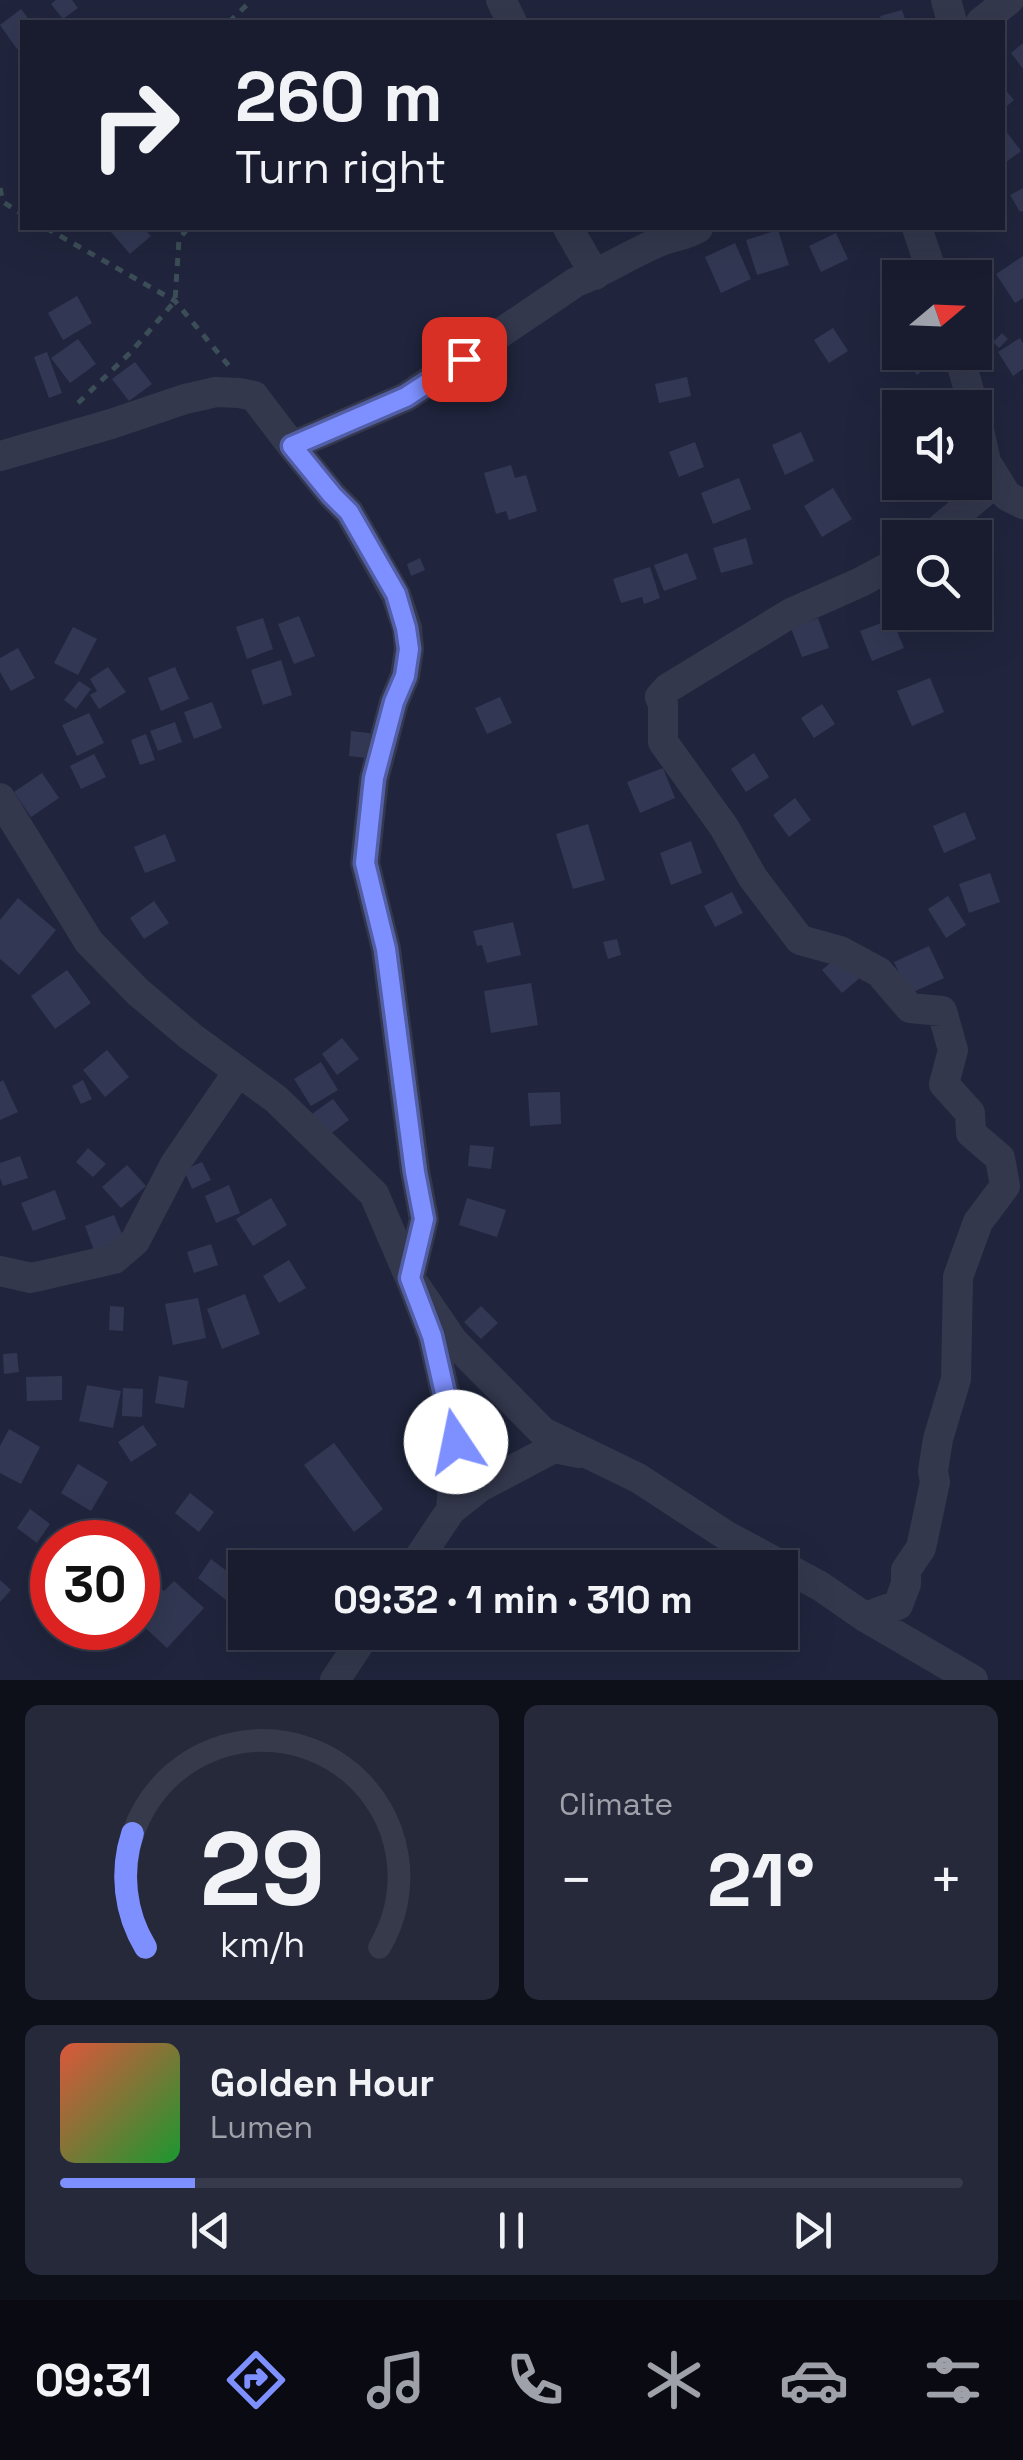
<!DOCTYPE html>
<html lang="en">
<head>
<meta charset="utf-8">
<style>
  :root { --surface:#181c2e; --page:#25293a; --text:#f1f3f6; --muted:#9fa1aa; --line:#363a4a; --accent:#7e90ff }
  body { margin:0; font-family:"Space Grotesk",sans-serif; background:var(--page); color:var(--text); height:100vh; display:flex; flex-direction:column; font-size:38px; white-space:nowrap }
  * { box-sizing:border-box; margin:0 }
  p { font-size:32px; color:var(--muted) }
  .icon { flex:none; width:55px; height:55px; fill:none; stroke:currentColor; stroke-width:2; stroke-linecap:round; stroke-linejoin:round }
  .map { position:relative; height:1680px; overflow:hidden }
  .sheet { display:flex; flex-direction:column; gap:25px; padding:25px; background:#0d0f19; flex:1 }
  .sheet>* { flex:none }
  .banner { position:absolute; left:20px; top:20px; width:985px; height:210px; border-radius:0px; box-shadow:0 10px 40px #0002,0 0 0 2px var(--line); background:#181c2e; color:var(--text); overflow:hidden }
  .needle { width:65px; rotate:71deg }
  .tools { position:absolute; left:882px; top:260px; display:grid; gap:20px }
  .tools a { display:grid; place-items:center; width:110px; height:110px; border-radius:0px; background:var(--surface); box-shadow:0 10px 40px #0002,0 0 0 2px var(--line); font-size:50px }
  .speed { position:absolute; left:30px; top:1520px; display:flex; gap:20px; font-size:50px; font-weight:700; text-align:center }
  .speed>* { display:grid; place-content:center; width:130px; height:130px; border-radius:50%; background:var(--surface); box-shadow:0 10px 40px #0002,0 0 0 2px var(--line); line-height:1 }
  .speed .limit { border:15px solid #d22; background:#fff; color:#111 }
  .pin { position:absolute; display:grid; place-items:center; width:85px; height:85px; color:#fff; margin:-42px; border-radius:20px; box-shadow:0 5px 15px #0006 }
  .me { position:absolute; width:110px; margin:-55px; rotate:349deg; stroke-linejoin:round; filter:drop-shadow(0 0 8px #0008) }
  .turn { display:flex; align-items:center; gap:35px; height:210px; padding:0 50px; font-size:45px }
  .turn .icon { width:130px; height:130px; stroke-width:2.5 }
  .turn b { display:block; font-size:70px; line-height:85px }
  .big { font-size:75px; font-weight:700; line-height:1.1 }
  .sheet .widget { flex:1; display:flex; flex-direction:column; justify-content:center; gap:15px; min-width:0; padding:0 35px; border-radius:15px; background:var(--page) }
  .sheet .dial { align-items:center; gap:0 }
  .dial svg { height:260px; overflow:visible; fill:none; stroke:var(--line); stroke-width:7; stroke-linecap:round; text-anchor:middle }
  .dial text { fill:var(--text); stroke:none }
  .song { display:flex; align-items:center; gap:30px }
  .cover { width:120px; height:120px; border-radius:15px; background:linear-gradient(135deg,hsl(10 70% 55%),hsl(130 70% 35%)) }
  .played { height:10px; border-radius:5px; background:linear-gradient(90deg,var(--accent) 15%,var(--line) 15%) }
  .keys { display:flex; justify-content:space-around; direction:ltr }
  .heat { display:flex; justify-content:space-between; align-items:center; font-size:55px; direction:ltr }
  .sheet .tiles { flex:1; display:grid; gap:25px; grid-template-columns:1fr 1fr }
  .widget:last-child { grid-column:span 2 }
  .trip { position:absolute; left:228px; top:1550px; width:570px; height:100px; border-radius:0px; background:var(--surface); box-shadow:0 10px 40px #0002,0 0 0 2px var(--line); font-weight:700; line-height:100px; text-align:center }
  .tab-bar { display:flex; height:160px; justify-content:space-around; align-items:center; background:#0a0b12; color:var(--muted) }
  .tab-bar .icon { width:70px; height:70px }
  .tab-bar .current { color:var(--accent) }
  .tab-bar b { font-size:45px; color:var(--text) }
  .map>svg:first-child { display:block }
</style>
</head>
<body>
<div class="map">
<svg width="1023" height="1680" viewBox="0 0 1023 1680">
  <rect width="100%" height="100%" fill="#20253d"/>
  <path fill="#323853" d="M56 0H72L78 8 63 19 51 4Z
    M21 9 31 22H22V45L17 49 0 25Z
    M902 10 906 22H882L880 16Z
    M1023 43V69L1011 53Z
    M1002 86 1014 100 1002 110Z
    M1002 126 1021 151 1002 165Z
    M1023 188V211L1020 212 1010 195Z
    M117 228H143L151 236 130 254 111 232Z
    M778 230 789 265 757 275 746 240Z
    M836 233 848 259 821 272 809 246Z
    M735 243 751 279 721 293 705 257Z
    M1023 256V298L1015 303 996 274Z
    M894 293 900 299V315L894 320 881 305Z
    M77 296 92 323 63 340 48 313Z
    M833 328 848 351 829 363 814 340Z
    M1002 333 1008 339 999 348 993 342Z
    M1020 338 1023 343V369L1013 376 998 352Z
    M78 339 96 364 70 383 51 358Z
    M47 352 62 393 49 398 34 357Z
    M910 352H925L933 362 917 375 903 359Z
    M135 362 152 384 129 401 112 379Z
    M687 377 691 396 659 403 655 384Z
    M801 432 814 461 785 475 772 445Z
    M695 442 704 467 679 477 669 452Z
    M511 465 515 478 526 475 537 511 509 520 506 511 496 514 484 473Z
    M897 470 900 480 887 487 882 478Z
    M739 478 751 509 713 524 701 493Z
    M833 488 852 519 822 537 804 506Z
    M746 538 753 564 721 573 713 548Z
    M687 553 697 579 664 591 654 565Z
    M420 558 425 570 411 576 407 564Z
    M650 567 660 598 644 604 642 597 621 603 613 579Z
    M299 616 315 656 294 664 278 624Z
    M263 618 273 649 247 659 236 627Z
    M818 618 829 648 802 657 791 628Z
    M892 619 904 648 872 661 860 631Z
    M73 627 97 639 78 675 54 663Z
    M18 648 35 678 11 691 0 672V658Z
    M281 660 292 695 263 705 251 670Z
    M108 667 126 692 99 709 90 695 97 691 90 679Z
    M175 667 189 699 161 711 148 678Z
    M930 678 944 712 912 726 897 691Z
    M79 681 91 689 76 709 64 700Z
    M500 697 512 723 487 734 475 708Z
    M212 702 222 728 194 739 184 712Z
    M822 704 835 724 814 738 801 718Z
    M89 713 104 743 77 756 62 725Z
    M175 722 182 742 158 751 150 731Z
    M351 731 377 734 375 759 349 756Z
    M146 734 155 760 140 765 131 740Z
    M754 753 769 777 746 792 731 769Z
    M94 754 106 777 81 789 70 766Z
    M663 768 675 798 640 813 627 782Z
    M42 773 59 798 31 817 14 792Z
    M795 798 811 820 789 837 773 815Z
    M965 812 976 839 944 853 933 826Z
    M588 824 605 880 573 889 556 834Z
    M165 834 176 861 145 873 134 847Z
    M691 841 702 873 671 885 660 853Z
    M990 873 1000 902 969 913 959 884Z
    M732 892 743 913 715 927 704 906Z
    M948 896 966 925 946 938 928 909Z
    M18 898 56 930 19 975 0 959V920Z
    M154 901 169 923 144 939 130 918Z
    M513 922 521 955 487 963 482 945 477 946 473 931Z
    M617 939 621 955 608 959 603 942Z
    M929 946 944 978 909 994 894 962Z
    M842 953 861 977 842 993 822 970Z
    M67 970 91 1003 55 1029 31 996Z
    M531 983 538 1025 491 1033 484 991Z
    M342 1038 359 1059 337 1075 322 1054Z
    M107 1050 129 1077 105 1097 83 1070Z
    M321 1062 338 1090 311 1106 294 1079Z
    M3 1080 18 1112 0 1120V1082Z
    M83 1080 92 1099 81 1104 72 1086Z
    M560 1092 561 1124 530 1126 528 1093Z
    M333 1099 349 1120 325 1138 309 1116Z
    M470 1145 494 1147 491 1169 468 1166Z
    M88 1148 106 1164 93 1177 76 1162Z
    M20 1156 28 1178 3 1186 0 1178V1163Z
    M202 1162 211 1180 192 1189 184 1170Z
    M127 1165 146 1186 121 1208 102 1187Z
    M229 1185 240 1213 216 1223 205 1196Z
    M55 1190 66 1219 33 1231 21 1203Z
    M271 1198 287 1225 253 1246 236 1219Z
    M467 1198 506 1210 497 1237 459 1225Z
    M114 1215 124 1239 94 1250 85 1226Z
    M211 1244 218 1265 194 1273 187 1252Z
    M289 1260 306 1288 279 1303 263 1276Z
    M245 1294 260 1334 222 1349 207 1309Z
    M198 1298 206 1338 173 1345 165 1304Z
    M110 1306 124 1307 123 1331 109 1330Z
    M481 1306 498 1323 481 1339 464 1322Z
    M17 1353 19 1372 4 1374 3 1354Z
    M62 1376V1400L27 1401 26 1377Z
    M159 1376 188 1381 184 1408 155 1403Z
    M87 1385 121 1391 113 1428 79 1421Z
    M123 1388 143 1389 142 1417 122 1416Z
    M143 1425 157 1445 131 1462 118 1442Z
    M9 1429 40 1447 21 1484 0 1473V1446Z
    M334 1443 383 1509 354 1532 304 1465Z
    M78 1464 108 1482 91 1511 61 1493Z
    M190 1493 214 1512 199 1532 175 1513Z
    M30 1509 50 1524 37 1543 17 1528Z
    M211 1559 245 1585 231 1604 198 1578Z
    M0 1580 11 1590 0 1602Z
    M174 1581 204 1608 167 1648 138 1621 148 1609 138 1600 154 1582 164 1591Z
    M236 1602 245 1610V1620L239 1626 226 1614Z"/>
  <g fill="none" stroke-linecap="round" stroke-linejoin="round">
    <path stroke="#3b4d56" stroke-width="5" stroke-dasharray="8 8" stroke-linecap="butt" d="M229 22 252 0
      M0 188 3 202 22 214
      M46 228 175 301 229 366
      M78 403 131 352 175 301 179 239 188 228"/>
    <path stroke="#34384d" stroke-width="30" d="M501 0 512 22
      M946 0 952 22
      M981 22 1009 0
      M568 228 595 275
      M917 228 934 278
      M958 352 974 408
      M975 411 986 462 1007 496 1023 504
      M292 446 332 495 349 512 396 595 407 628 409 649 405 676 394 702 374 779 365 863 386 949 415 1171 424 1219 410 1278 432 1335 456 1442 451 1510 412 1568
      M0 456 111 424 185 399 216 392 239 393 254 396 292 446 406 397 576 282C605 271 630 254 659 242 672 236 686 236 698 228
      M929 538 997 481
      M0 798 89 942 138 992 190 1036 276 1099 374 1194 410 1278 453 1341 543 1432 638 1478 727 1536 820 1586 865 1617 973 1680
      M0 1271 31 1278 114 1259 135 1241 175 1164 238 1072
      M451 1510 480 1487 554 1448 579 1453
      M865 1617 898 1605 906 1584V1570L921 1548 935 1482 933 1471 938 1439 956 1379 958 1277 978 1222 1005 1186 1000 1158 971 1133 970 1113 944 1084 953 1050 942 1011 910 1008 879 972 840 951 800 940 753 878 724 827 663 742V704L660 697 668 688 791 613 861 582 900 561
      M335 1680 367 1632"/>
  </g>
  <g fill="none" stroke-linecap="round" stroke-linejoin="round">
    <g stroke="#525ea6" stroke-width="25">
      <path id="route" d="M456 1442 432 1336 410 1278 424 1219 415 1172 386 949 365 863 374 778 394 702 405 676 409 649 406 628 396 594 349 512 332 495 292 446 406 397 464 359"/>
    </g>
    <use href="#route" stroke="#7e90ff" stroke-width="18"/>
  </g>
</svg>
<div class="tools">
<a><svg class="needle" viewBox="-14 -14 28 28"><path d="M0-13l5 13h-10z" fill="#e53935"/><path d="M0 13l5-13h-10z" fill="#9fa1aa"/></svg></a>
<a><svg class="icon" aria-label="sound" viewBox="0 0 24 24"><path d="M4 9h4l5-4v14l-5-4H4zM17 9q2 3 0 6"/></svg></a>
<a><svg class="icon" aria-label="search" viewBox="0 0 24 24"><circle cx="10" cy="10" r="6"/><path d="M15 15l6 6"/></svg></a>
</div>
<div class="speed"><div class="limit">30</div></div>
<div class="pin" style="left:464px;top:359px;background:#d93025"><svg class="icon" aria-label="arrive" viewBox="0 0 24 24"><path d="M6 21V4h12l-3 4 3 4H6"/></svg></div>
<svg class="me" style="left:456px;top:1442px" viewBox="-20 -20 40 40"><circle r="19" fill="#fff"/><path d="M0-13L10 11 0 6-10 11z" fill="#7e90ff"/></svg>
<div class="trip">09:32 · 1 min · 310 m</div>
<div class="banner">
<div class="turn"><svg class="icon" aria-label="right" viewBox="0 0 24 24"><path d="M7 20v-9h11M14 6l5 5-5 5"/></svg><div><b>260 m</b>Turn right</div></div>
</div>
</div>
<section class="sheet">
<div class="tiles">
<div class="widget dial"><svg viewBox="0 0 100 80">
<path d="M14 69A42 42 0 1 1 86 69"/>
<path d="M14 69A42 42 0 0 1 10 34" stroke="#7e90ff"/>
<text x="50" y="56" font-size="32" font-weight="700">29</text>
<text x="50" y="72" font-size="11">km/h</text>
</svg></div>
<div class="widget"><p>Climate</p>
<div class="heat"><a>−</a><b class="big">21°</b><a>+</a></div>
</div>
<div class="widget">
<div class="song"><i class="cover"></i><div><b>Golden Hour</b><p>Lumen</p></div></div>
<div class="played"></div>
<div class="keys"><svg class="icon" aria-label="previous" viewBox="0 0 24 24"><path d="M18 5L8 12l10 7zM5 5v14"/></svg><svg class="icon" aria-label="pause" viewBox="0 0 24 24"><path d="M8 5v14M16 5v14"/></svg><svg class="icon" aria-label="next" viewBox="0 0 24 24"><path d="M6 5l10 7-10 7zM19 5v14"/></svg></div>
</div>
</div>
</section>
<nav class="tab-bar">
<b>09:31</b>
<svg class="icon current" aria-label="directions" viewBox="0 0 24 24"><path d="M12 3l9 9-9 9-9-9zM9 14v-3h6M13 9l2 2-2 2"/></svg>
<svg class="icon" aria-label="music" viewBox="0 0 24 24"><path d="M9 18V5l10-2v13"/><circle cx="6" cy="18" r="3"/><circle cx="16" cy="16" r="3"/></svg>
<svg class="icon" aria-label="phone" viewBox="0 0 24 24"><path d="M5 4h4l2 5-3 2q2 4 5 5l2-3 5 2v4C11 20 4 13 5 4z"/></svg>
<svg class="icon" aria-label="climate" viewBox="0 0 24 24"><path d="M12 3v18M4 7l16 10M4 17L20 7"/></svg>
<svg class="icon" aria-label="car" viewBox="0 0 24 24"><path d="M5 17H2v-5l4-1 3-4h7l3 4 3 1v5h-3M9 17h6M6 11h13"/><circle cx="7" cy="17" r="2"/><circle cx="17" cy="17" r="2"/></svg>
<svg class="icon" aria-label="filters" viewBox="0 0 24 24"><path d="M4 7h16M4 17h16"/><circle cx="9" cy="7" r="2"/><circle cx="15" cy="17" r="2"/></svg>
</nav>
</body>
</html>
